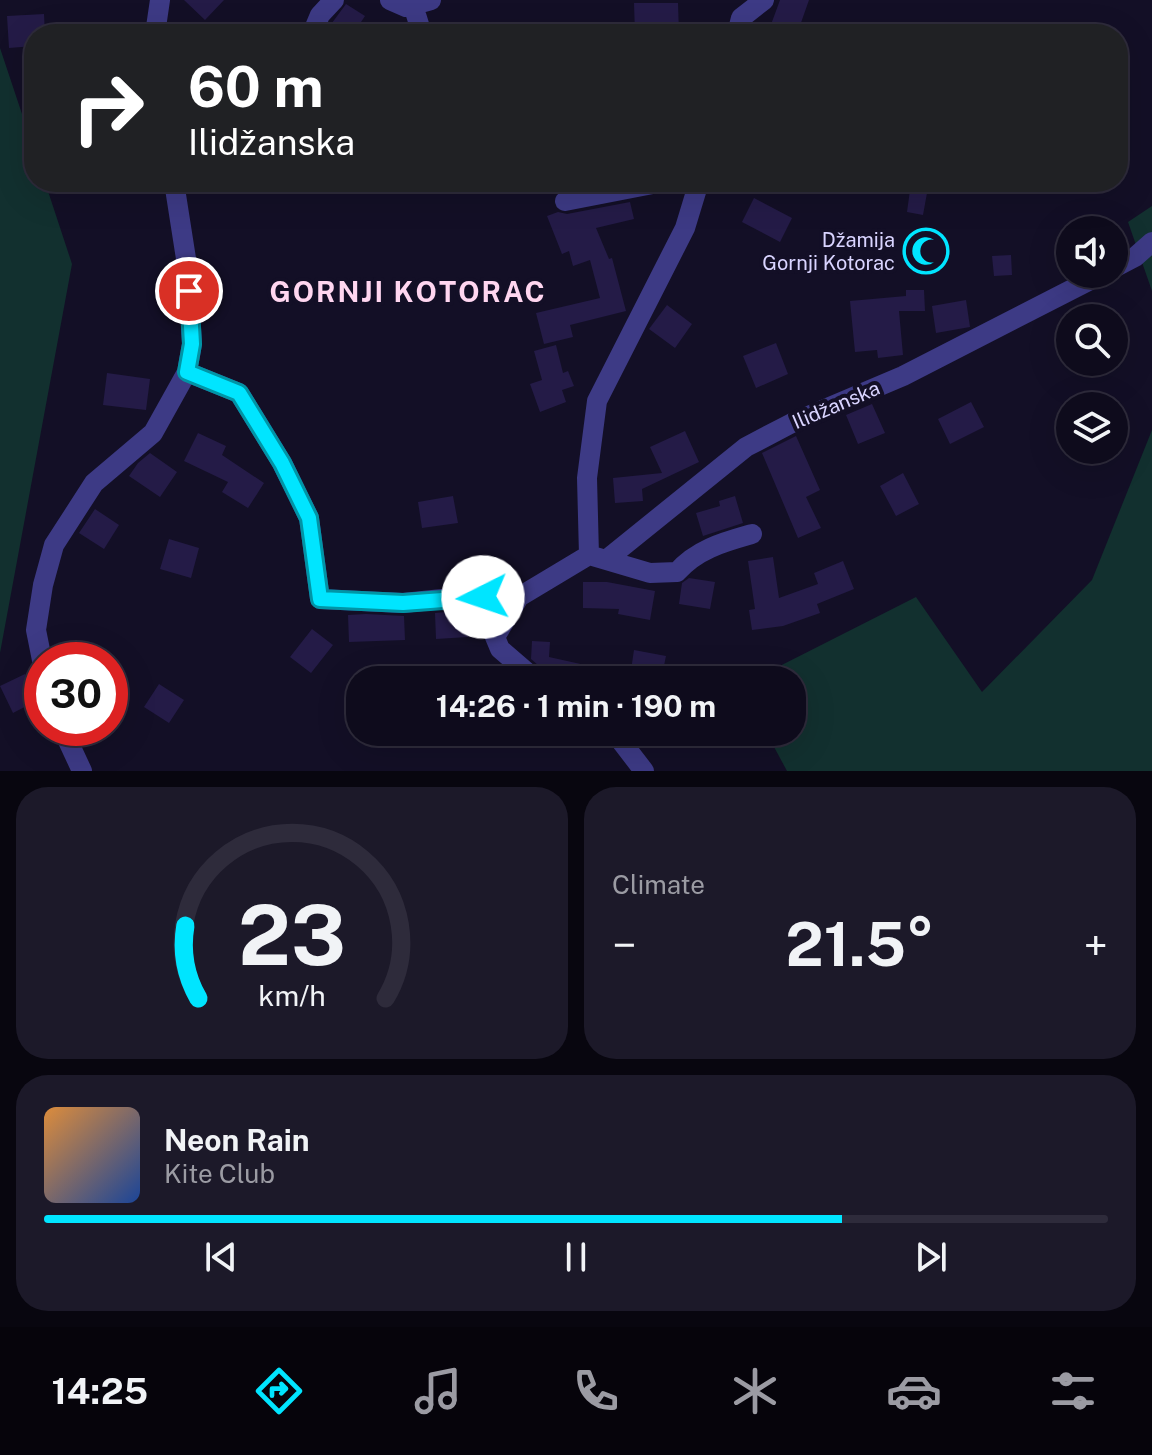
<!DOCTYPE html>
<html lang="en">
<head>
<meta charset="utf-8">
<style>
  :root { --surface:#0e0b1c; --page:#1c1929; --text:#f1f3f6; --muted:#9b9ba3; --line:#2e2b3b; --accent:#00e5ff }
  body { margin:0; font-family:"Public Sans",sans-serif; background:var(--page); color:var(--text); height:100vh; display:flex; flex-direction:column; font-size:30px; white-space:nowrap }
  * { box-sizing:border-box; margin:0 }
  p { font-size:26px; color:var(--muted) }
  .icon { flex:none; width:44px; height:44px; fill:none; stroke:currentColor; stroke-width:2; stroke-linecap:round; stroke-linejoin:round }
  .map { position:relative; height:771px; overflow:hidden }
  .drawer { display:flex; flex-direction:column; gap:16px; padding:16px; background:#08060f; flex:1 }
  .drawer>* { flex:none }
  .top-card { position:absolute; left:24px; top:24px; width:1104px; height:168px; border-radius:32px; box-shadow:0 8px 32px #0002,0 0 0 2px var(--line); background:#202124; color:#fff; overflow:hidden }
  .controls { position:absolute; left:1056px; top:216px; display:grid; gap:16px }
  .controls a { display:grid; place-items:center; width:72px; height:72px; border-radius:50%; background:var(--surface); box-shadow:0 8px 32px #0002,0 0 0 2px var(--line); font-size:40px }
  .speed { position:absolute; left:24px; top:642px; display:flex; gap:16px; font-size:40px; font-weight:700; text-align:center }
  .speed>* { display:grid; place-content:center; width:104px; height:104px; border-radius:50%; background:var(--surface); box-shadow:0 8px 32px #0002,0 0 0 2px var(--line); line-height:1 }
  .speed .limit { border:12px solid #d22; background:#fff; color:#111 }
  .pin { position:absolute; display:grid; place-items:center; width:68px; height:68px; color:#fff; margin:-34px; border:4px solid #fff; border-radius:50%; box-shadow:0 2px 8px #0007 }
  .me { position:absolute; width:88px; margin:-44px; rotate:266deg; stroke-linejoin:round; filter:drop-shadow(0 0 6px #0008) }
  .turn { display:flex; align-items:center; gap:28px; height:168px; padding:0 32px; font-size:36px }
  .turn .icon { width:104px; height:104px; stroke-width:2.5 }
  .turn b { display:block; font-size:56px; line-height:68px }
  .big { font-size:60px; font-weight:700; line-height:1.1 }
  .drawer .widget { flex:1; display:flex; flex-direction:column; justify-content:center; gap:12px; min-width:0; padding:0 28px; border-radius:32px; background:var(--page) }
  .drawer .dial { align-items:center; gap:0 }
  .dial svg { height:208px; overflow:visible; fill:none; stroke:var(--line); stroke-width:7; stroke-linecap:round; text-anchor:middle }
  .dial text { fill:var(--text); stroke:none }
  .song { display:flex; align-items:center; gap:24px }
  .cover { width:96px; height:96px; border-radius:12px; background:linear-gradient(135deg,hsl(30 70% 55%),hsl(220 70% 35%)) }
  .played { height:8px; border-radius:4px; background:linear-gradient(90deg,var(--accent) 75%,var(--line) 75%) }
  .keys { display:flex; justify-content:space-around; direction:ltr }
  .heat { display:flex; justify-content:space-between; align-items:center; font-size:44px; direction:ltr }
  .drawer .tiles { flex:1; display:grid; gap:16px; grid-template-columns:1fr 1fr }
  .widget:last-child { grid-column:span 2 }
  .trip { position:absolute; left:346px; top:666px; width:460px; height:80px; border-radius:32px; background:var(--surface); box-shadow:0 8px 32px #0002,0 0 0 2px var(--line); font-weight:700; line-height:80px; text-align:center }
  .tab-bar { display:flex; height:128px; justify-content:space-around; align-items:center; background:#06040b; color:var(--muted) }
  .tab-bar .icon { width:56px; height:56px }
  .tab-bar .on { color:var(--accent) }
  .tab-bar b { font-size:36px; color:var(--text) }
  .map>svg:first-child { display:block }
</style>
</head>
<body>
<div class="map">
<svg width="1152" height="771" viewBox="0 0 1152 771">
  <rect width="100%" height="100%" fill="#130f26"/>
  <path fill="#12302f" d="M0 48 34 150V182H45L72 264 0 653Z
    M1152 206V291L1128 222Z
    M1152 430V771H787L766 732H792V680H752L916 597 982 692 1092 580Z"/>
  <path fill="#241b47" d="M184 0H224L205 20Z
    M780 0H809L797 34H780L769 30Z
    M634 3H678L679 34H635Z
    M346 4 365 16 353 34H341L329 27Z
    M44 14 45 34H34V46L9 48 7 16Z
    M910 190 927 193 923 215 907 212Z
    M754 198 792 218 780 242 742 222Z
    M630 202 634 219 596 228 609 259 612 258 626 311 570 325 573 337 544 344 536 313 600 298 590 260 573 266 569 251 562 254 547 216 558 212 567 214Z
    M913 232 948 240 940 271 905 263Z
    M1011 255 1012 275 994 276 992 256Z
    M906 290H924L925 311H899L903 355 878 358 877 350 855 352 850 301 906 296Z
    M966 300 970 327 936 333 932 306Z
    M667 305 692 324 675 348 649 329Z
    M776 343 788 374 756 388 743 356Z
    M556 345 563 373 568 371 574 386 562 390 566 402 540 412 530 384 542 380 534 351Z
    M107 373 150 379 146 410 103 405Z
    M971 402 984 427 950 444 938 419Z
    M872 404 885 433 858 444 846 415Z
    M685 431 699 462 642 489 643 501 615 503 613 478 662 473 650 447Z
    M198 433 226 446 222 455 264 483 248 508 222 492 228 482 184 461Z
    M796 436 820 490 806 497 821 528 798 538 762 453Z
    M150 453 177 472 160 497 129 476 138 463Z
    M903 473 919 504 896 516 880 486Z
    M453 496 458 523 422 528 418 502Z
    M735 496 743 523 703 536 696 513 720 506 719 501Z
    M95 509 119 525 104 549 79 533Z
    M169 539 199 548 191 578 160 569Z
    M773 557 779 598 818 584 814 573 843 561 854 589 817 604 820 613 783 626 752 630 749 610 755 609 748 561Z
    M689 578 715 582 710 609 679 604 682 583Z
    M583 582H607L655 591 650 620 618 614 619 609 583 608Z
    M466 610 468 637 436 639 435 613Z
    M366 614 404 616 405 640 349 642 348 615Z
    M312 629 333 645 311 673 290 657Z
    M532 641 550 642 549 657 594 667 591 680H558L560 672 545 671 531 659Z
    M634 650 666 656 661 680 630 677Z
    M25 674 38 700 13 713 0 686Z
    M159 684 184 700 169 723 144 707Z"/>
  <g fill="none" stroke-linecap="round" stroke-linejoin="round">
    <path stroke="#3d3a85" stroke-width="20" d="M390 0 406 7 431 0
      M413 5 422 34
      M155 34 160 0
      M312 34 320 15 334 0
      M737 34 741 18 764 0
      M565 201 663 182
      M1114 268 1135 257 1152 242
      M187 372 239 393 282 463 309 518 320 599 403 603 462 597H519
      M589 555 606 560 746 447 792 423 903 376 1102 274
      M606 560 650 573 677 572C697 549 724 542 752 534
      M42 660 36 630 43 585 54 545 94 483 153 433 187 372 192 344 187 265 174 182
      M536 680 500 649 495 637 519 597 589 555 587 478 597 401 685 228 699 182
      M62 728 82 771
      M614 732 644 771"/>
  </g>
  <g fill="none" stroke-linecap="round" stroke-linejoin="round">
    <g stroke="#0095a6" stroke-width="20">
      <path id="route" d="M189 291 192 344 187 372 239 393 282 463 309 518 320 599 403 603 483 597"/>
    </g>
    <use href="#route" stroke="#00e5ff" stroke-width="14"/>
  </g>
  <defs>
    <g id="mosque-ring" transform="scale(2.3)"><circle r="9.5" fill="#130f26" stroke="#00e5ff" stroke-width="1.5"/><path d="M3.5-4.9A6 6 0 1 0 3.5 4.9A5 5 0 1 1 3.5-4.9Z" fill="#00e5ff"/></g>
  </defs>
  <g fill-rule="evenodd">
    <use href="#mosque-ring" x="926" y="251"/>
  </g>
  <g text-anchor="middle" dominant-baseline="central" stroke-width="8" stroke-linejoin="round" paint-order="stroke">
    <g font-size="20" fill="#d9d4ff" stroke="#130f26" text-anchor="end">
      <text x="895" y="240">Džamija<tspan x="895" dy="23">Gornji Kotorac</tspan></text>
    </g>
    <g font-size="20" fill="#d9d4ff" stroke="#130f26">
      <text transform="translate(836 405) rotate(-23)">Ilidžanska</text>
    </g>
    <g font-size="28" font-weight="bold" letter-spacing="2" fill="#ffd6f0" stroke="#130f26">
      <text x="408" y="291">GORNJI KOTORAC</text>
    </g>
  </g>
</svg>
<div class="controls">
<a><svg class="icon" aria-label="sound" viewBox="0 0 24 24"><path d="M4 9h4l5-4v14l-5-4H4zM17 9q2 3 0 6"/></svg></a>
<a><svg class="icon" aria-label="search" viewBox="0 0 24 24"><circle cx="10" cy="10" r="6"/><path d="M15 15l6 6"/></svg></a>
<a><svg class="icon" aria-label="layers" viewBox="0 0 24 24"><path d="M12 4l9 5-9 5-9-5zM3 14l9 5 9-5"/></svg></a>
</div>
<div class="speed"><div class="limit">30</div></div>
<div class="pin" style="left:189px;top:291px;background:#d93025"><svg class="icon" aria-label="arrive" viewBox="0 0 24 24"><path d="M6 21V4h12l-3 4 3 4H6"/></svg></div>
<svg class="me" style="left:483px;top:597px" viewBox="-20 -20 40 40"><circle r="19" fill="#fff"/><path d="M0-13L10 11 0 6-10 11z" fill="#00e5ff"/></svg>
<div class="trip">14:26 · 1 min · 190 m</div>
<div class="top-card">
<div class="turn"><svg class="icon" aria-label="right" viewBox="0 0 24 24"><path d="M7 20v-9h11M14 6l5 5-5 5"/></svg><div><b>60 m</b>Ilidžanska</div></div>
</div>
</div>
<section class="drawer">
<div class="tiles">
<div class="widget dial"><svg viewBox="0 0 100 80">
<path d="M14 69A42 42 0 1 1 86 69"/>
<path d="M14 69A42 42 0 0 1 9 41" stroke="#00e5ff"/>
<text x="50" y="56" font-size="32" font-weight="700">23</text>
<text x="50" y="72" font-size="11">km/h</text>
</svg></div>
<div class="widget"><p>Climate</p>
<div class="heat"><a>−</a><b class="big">21.5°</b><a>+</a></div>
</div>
<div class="widget">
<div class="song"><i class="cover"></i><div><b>Neon Rain</b><p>Kite Club</p></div></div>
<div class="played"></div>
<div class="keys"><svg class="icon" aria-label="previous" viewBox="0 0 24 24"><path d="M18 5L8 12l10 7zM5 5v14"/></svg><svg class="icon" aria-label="pause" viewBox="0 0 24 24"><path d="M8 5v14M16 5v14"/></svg><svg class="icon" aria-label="next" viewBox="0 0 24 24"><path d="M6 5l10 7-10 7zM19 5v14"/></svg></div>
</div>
</div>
</section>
<nav class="tab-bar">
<b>14:25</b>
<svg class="icon on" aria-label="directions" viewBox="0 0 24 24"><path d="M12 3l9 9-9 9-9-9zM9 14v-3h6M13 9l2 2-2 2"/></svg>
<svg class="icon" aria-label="music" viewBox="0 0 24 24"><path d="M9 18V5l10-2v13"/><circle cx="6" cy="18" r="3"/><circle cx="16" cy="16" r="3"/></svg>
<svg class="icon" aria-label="phone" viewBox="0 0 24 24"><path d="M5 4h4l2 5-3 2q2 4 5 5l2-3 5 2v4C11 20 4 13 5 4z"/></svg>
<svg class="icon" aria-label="climate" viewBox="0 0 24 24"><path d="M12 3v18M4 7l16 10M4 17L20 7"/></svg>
<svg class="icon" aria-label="car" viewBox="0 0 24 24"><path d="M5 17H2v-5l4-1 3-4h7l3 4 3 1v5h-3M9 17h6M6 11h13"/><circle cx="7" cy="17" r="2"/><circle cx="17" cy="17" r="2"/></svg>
<svg class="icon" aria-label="filters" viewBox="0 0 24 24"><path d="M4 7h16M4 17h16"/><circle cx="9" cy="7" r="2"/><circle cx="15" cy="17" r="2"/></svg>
</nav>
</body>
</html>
